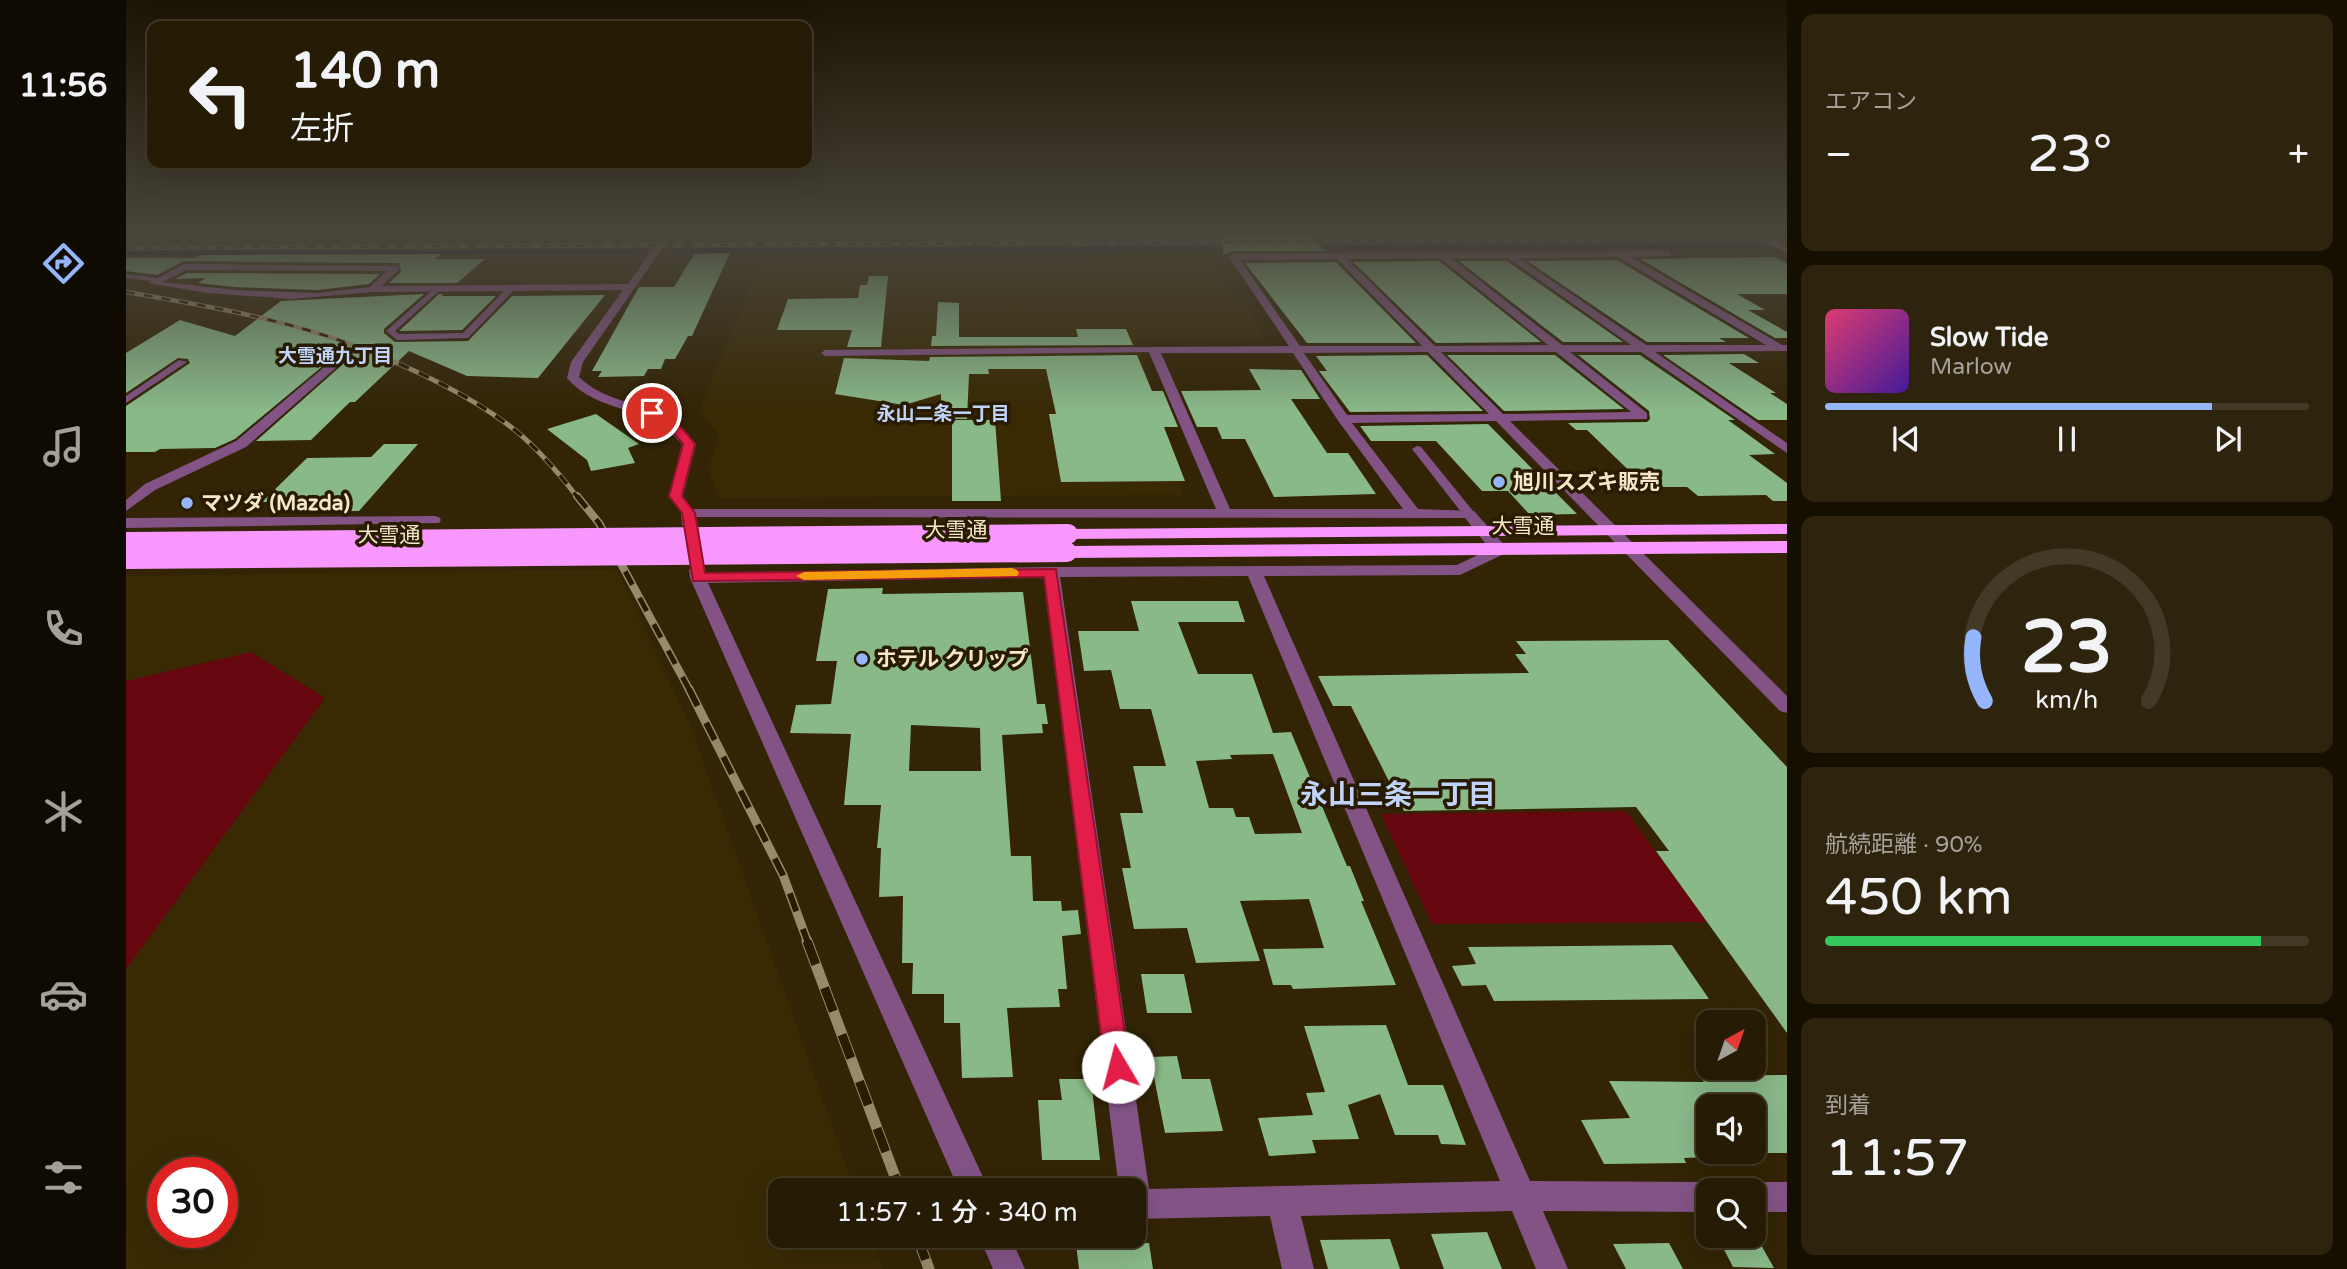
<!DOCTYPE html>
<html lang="ja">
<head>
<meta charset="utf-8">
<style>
  :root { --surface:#261b04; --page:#2e240e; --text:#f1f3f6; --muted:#a4a19a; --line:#423926; --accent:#95b6fd }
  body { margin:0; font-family:"Varela Round","Noto Sans JP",sans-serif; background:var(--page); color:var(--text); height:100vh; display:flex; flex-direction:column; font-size:26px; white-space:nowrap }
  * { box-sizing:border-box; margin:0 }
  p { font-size:23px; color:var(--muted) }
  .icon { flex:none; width:38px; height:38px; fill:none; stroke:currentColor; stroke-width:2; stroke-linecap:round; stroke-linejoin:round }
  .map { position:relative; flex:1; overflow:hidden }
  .details { display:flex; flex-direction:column; gap:14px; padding:14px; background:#150f02; width:560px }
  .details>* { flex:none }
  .top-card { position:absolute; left:21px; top:21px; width:665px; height:147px; border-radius:14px; box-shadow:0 7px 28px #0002,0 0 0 2px var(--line); background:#261b04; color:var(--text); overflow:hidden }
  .needle { width:46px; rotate:40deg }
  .buttons { position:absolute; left:1570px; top:1010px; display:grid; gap:14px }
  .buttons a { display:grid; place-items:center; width:70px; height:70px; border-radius:14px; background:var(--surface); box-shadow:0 7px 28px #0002,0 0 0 2px var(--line); font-size:35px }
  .speed { position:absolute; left:21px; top:1157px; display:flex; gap:14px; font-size:35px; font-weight:700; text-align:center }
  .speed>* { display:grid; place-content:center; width:91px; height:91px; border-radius:50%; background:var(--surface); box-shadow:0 7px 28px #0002,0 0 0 2px var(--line); line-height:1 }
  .speed .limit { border:10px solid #d22; background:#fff; color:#111 }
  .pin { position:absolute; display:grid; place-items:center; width:60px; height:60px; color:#fff; margin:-30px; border:4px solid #fff; border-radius:50%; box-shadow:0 2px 7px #0007 }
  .me { position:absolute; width:77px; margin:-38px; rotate:352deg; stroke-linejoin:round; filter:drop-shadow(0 0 5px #0008) }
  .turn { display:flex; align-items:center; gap:24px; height:147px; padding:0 28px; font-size:32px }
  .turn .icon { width:91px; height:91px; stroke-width:2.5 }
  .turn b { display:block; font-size:49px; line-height:60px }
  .big { font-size:52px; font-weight:600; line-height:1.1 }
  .details .widget { flex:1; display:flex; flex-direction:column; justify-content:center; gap:10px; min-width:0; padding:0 24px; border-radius:14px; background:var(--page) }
  .details .dial { align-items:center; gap:0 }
  .dial svg { height:182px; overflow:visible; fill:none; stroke:var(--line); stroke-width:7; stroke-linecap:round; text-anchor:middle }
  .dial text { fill:var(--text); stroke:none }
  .song { display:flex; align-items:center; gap:21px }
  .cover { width:84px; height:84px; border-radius:10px; background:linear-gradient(135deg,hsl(340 70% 55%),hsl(260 70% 35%)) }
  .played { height:7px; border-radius:4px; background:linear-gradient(90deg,var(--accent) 80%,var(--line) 80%) }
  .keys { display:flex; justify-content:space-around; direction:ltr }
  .heat { display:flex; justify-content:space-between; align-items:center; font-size:38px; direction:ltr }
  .charge { height:10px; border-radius:5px; background:linear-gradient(90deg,#34c759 90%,var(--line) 0) }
  .trip { position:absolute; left:642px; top:1178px; width:378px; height:70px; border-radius:14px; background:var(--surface); box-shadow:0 7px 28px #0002,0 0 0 2px var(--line); font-weight:600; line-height:70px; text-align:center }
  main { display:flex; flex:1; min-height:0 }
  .tab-bar { display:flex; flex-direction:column; width:126px; justify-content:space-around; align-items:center; background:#0f0b02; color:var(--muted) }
  .tab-bar .icon { width:49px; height:49px }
  .tab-bar .active { color:var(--accent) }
  .tab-bar b { font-size:32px; color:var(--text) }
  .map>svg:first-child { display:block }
</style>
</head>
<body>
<main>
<nav class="tab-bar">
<b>11:56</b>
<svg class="icon active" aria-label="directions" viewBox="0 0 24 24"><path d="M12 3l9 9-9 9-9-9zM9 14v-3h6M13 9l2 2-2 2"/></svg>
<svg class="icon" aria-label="music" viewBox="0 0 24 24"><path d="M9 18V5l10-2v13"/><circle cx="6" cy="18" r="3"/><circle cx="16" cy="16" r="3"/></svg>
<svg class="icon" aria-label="phone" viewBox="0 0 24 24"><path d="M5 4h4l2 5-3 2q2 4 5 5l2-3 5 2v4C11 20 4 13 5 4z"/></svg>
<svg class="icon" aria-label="climate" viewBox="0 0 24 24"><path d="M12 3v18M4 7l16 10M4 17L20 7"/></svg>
<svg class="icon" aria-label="car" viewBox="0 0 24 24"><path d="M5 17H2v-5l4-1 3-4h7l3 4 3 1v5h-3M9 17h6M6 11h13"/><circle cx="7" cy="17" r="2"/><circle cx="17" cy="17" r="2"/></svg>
<svg class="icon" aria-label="filters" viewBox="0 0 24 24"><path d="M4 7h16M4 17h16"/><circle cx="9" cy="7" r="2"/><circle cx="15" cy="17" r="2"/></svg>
</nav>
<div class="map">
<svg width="1661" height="1269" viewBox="0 0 1661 1269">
  <rect width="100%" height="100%" fill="#322405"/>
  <path fill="#392a04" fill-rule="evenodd" d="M1085 257 1141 340 1011 341 1057 495 593 498 582 469 593 434 573 411 636 259Z
    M491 569 566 729 729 1190H654V1236H745L757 1269H0V576ZM37 1172H96V1232H37Z"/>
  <path fill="#66070f" d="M125 652 199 698 0 969V681Z
    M1500 811 1581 922 1306 924 1255 814Z"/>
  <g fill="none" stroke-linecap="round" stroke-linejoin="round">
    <path stroke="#000534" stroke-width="4.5" d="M1187 248 1633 246
      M547 251 1108 248
      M0 253 515 251"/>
  </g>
  <path fill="#89b889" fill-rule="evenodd" d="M1097 234H1182L1199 251H1108L1097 255Z
    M604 253 566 336H562L549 359H539L535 369H522L518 376 472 377 476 371H466L513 287H548L568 254Z
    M315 254 309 259H359L331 283H263L275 272 273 263 58 261 31 275 0 271V258H69L75 255Z
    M1649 257 1661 263V294H1611L1639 310H1622L1661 332V338H1649L1514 259Z
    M1491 260 1623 338H1593L1600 342H1521L1401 261Z
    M1313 261 1415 342 1310 343 1227 262Z
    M1333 261H1381L1497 342H1437Z
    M1210 262 1290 343H1181L1119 263Z
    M61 273 254 274 243 284 192 290 109 287 72 283 80 278 49 279Z
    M743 276H762L755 347H721L726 330H651L662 299 732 298 734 285H741Z
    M298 294 258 329V333L269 342 342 341 386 296 479 295 412 378 341 376 283 351 229 402H224L185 440 130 441 216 365 204 360 109 439 89 448 34 449 29 452H0V406L64 363 62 359 52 358 0 393V353L54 320 109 336 155 301Z
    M313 294H317L315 296H370L336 330 273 331Z
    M812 302 833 303V337H952L950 329H1000L1007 345 805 346 806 336H810Z
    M1618 354 1633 363H1603L1650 393H1644L1661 404V420H1632L1537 355Z
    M1011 355 1026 391H1037L1052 427H1038L1059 481 935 482 923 414H930L920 369H862L863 374H843L841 419H815V394L778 405 709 394 718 358 803 361 804 357Z
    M1301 355 1357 411 1224 412 1193 371H1201L1190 356Z
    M1321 355H1429L1498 409 1378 411Z
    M1452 355H1514L1609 420H1602L1649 454 1623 455 1661 483V501H1647L1640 495 1572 496 1561 487H1520L1461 430H1450L1442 423 1521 422 1524 419 1523 411Z
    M1123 369 1175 370 1194 399H1165L1201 453H1222L1250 494 1148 497 1119 439H1096L1091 427H1071L1055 391 1135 390Z
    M470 414 513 444 502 448 509 463 465 471 461 460 421 429Z
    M826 420H869L875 501H826Z
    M1362 424 1451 514 1404 515 1382 491H1356L1310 441H1245L1234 426Z
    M258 444H292L233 511H195L204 502H136L181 458 245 457Z
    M757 588 756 594 897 592 911 704H919L922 724H916L917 733 876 735 885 856H905L907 901H935L936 911 952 910 955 934 936 936 941 989H932L934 1007 881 1008 887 1077 836 1078 834 1023H818V994H786L787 963H776L777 896 753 897 755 848H751L755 805H718L725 734 664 733 670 705 705 704 711 661H690L702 589ZM785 725 854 728 855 771H783Z
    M1005 601H1112L1119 622H1052L1072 674H1126L1147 733 1165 732 1221 866H1224L1238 901H1235L1270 985 1167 989 1165 985H1147L1137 949 1198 948 1183 899 1114 901 1134 961 1070 963 1061 928 1008 929 996 868H1005L994 813H1017L1007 766H1040L1025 709H994L985 670 958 671 952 631H1013ZM1147 754 1176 833 1129 834 1123 817H1110L1107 808H1083L1070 761 1106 759 1104 755Z
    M1542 640 1661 767V1033L1530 851H1543L1510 807 1278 811 1225 706H1207L1192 676 1403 673 1389 654H1400L1390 641Z
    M1546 945 1583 999 1368 1001 1360 985 1336 986 1326 966 1350 964 1342 947Z
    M1015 974H1058L1066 1013H1021Z
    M1260 1025 1282 1085H1317L1340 1145 1315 1144 1312 1135H1269L1254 1094 1222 1105 1233 1139 1186 1140 1190 1153 1143 1156 1132 1118 1187 1115 1180 1093 1199 1092 1178 1026Z
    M1051 1056 1056 1079H1084L1097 1131 1039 1133 1024 1057Z
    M1661 1075V1153H1628V1106H1582V1157L1558 1158 1560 1163 1478 1164 1455 1120 1504 1118 1483 1081 1578 1082 1574 1076Z
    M933 1079H965L974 1160H916L912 1100H936Z
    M1361 1232 1376 1269H1318L1305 1234Z
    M1591 1236H1630L1648 1268 1607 1267Z
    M1264 1239 1274 1269H1202L1194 1240Z
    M1023 1243 1027 1269H953L950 1244Z
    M1543 1243 1557 1269H1500L1487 1244Z"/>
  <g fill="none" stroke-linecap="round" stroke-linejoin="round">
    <path fill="#835386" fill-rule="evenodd" d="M0 274 32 278 36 280 32 282 0 278Z
      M383 286 390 288 342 338 271 340 260 331 310 287 314 289 313 291 269 331 273 334 337 333Z
      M1028 347 1032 350 1031 352 699 356 695 353 699 350Z
      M53 360 61 362 0 403V396Z
      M1291 446 1295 447 1347 511V517H1339L1286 449Z"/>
    <path fill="#835386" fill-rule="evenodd" d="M538 233H547L457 362 453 377C490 412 533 395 570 444L557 496 566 509H1090L1022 350 1028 347 1163 346 1103 257 1108 254 1542 251 1545 252V256L1505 257 1656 345H1661V351L1529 352 1661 443V453L1515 352H1444L1521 413V419L1384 421 1661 696V713L1654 711 1370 421 1226 423 1292 509 1348 511 1380 547 1382 550 1380 553 1334 575 1138 576 1404 1181 1582 1182 1593 1186 1594 1190H1582V1212L1417 1211 1442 1269H1410L1386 1211 1175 1216 1188 1269H1156L1144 1216 1008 1219V1190H993L918 577 582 583 863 1190H833L564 578 563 570 571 565 577 567 579 573 925 567 1331 565 1364 549 1339 518 570 517 572 525 564 530 556 525 555 513 543 496 556 444 554 442C522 404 471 414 441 378L445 362 497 290 247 292 165 299 82 293 22 283 58 264 273 266V270L256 286 502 284ZM1492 257 1640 345H1520L1393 258ZM1314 258 1422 345 1309 346 1221 259ZM1325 258H1382L1505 345H1436ZM1211 259 1296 346H1174L1114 260ZM60 270 261 271 244 287 192 293 109 290 37 282ZM1302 352 1363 414 1221 415 1178 353ZM1315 352H1430L1505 412 1377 414ZM1035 353H1167L1213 422 1277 509H1104ZM1122 576 1374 1181 1023 1189 934 577Z
      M203 363 213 365 120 447 29 490 0 511V500L19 484 110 441Z
      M308 516 313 517 315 520 313 523 0 528V518Z
      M1628 1182H1661V1212H1628V1190H1616L1617 1186Z
      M853 1236H884L899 1269H867Z"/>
    <path fill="#b76abc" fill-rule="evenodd" d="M1621 233H1633L1661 247V253Z"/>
    <path fill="#f898fe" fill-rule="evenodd" d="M1661 524V534L942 539 933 534 942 529Z
      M1661 541V553L941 558 932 552 941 546Z"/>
    <g stroke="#97896b" stroke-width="4.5">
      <path id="rail-far4" d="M0 248 1661 239
        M0 292C80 306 161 319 237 349"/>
    </g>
    <g stroke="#97896b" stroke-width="5">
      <path id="rail-far3" d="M232 347C284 367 336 391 381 424 407 443 432 472 452 498"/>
    </g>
    <g stroke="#97896b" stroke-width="8">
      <path id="rail-far2" d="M451 496 473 523 564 691"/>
    </g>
    <g stroke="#97896b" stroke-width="9">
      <path id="rail-far1" d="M563 689 657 875 682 943"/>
    </g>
    <g stroke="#97896b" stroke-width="11">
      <path id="rail" d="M681 941 774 1190
        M791 1236 803 1269"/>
    </g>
    <use href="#rail-far4" stroke="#281b00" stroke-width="2.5" stroke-dasharray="9" stroke-linecap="butt"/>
    <use href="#rail-far3" stroke="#281b00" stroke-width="3.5" stroke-dasharray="11" stroke-linecap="butt"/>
    <use href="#rail-far2" stroke="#281b00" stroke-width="5" stroke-dasharray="15" stroke-linecap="butt"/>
    <use href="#rail-far1" stroke="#281b00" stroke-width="6" stroke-dasharray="19" stroke-linecap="butt"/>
    <use href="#rail" stroke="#281b00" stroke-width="9" stroke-dasharray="25" stroke-linecap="butt"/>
    <path stroke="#f898fe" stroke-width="20" d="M0 542 942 534
      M0 559 941 552"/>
  </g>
  <linearGradient id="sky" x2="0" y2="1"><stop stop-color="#1c1403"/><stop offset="0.57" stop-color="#49453b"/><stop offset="1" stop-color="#49453b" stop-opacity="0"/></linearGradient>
  <rect width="1661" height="411" fill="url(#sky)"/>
  <path fill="#e11d48" stroke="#92132f" stroke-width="2" d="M522 411C542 409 558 430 569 444L556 496 569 513 579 573 930 569 1004 1067 1000 1075 992 1078 983 1075 979 1067 918 577 567 581 556 513 543 496 557 444 543 427 522 415Z"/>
  <path fill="#f59e0b" d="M886 568 891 570 893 573 891 576 678 580 670 576 678 572Z"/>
  <g fill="#95b6fd" stroke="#281b00" stroke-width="2.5">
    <circle cx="1373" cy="482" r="7"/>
    <circle cx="61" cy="503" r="7"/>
    <circle cx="736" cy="659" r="7"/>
  </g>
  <g text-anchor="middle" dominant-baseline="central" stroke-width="7" stroke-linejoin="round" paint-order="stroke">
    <g font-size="19" font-weight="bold" fill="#c0d3fb" stroke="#281b00">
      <text x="209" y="356">大雪通九丁目</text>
      <text x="817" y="414">永山二条一丁目</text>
    </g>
    <g font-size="21" font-weight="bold" fill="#f6e7ca" stroke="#281b00" text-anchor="start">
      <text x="1387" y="482">旭川スズキ販売</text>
      <text x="75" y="503">マツダ (Mazda)</text>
      <text x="750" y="659">ホテル クリップ</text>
    </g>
    <g font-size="21" fill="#f6e7ca" stroke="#281b00">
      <text x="1397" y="526">大雪通</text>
      <text x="830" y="530">大雪通</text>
      <text x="263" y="535">大雪通</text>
    </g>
    <g font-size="28" font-weight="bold" fill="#c0d3fb" stroke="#281b00">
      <text x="1272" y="795">永山三条一丁目</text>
    </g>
  </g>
</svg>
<div class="buttons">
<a><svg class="needle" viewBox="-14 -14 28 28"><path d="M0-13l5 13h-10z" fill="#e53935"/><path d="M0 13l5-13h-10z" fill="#a4a19a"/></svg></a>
<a><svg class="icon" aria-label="sound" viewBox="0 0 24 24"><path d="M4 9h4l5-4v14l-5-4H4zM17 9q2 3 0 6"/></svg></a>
<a><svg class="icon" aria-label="search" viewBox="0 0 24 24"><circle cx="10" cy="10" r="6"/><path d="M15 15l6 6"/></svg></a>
</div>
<div class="speed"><div class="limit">30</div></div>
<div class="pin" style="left:526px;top:413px;background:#d93025"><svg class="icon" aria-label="arrive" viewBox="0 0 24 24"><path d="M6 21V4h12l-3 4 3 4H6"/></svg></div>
<svg class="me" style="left:992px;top:1067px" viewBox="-20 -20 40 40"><circle r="19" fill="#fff"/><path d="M0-13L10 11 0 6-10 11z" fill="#e11d48"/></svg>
<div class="trip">11:57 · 1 分 · 340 m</div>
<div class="top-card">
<div class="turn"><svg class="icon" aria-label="left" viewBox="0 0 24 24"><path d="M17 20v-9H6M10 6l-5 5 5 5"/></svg><div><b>140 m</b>左折</div></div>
</div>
</div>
<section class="details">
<div class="widget"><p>エアコン</p>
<div class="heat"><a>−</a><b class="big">23°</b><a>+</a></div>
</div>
<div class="widget">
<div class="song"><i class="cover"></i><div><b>Slow Tide</b><p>Marlow</p></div></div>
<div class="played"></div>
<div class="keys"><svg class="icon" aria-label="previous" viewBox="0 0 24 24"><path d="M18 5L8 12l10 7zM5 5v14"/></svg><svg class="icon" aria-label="pause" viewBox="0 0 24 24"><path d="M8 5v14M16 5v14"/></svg><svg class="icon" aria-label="next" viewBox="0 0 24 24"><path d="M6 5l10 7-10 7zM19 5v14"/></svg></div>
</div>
<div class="widget dial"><svg viewBox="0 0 100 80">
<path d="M14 69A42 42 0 1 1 86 69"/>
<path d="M14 69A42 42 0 0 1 9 41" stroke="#95b6fd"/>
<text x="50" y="56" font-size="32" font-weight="700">23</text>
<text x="50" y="72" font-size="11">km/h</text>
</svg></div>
<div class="widget"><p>航続距離 · 90%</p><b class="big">450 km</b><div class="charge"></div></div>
<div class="widget"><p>到着</p><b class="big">11:57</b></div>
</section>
</main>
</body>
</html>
